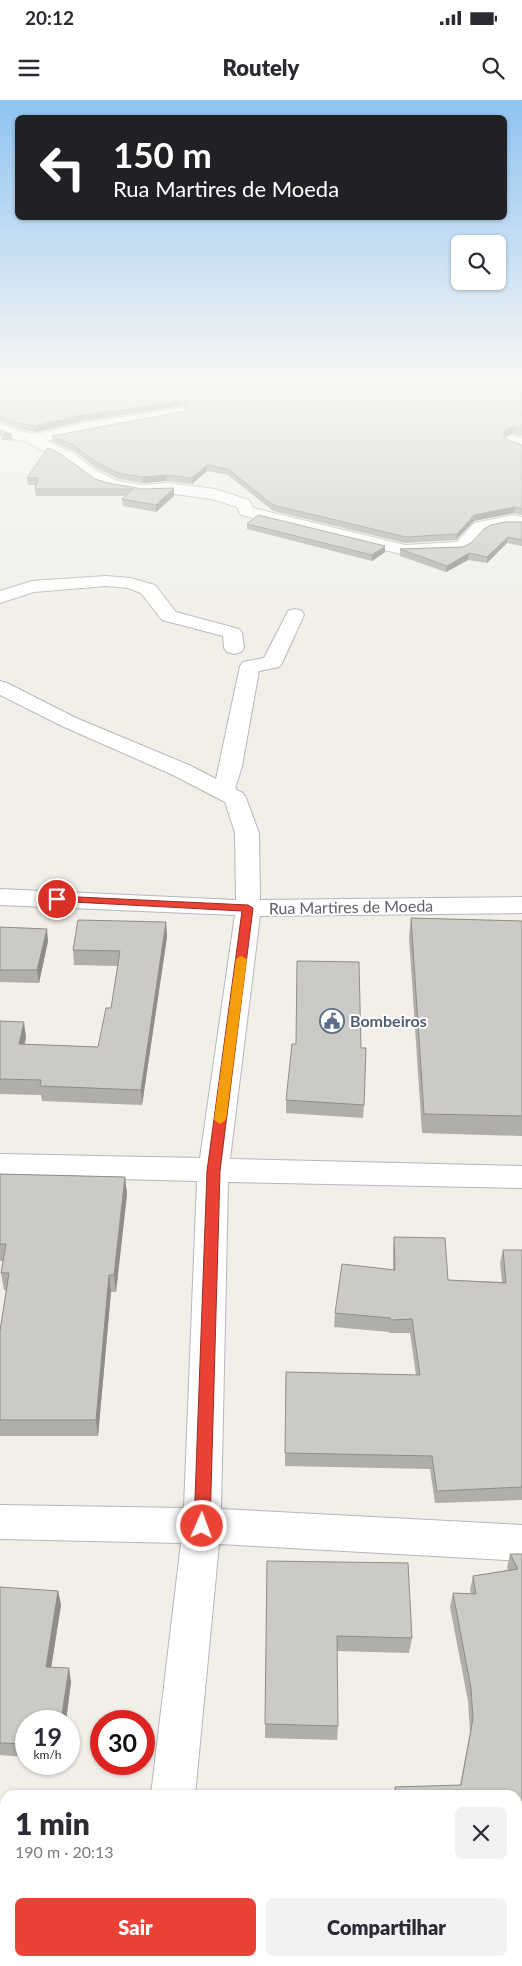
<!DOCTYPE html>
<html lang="pt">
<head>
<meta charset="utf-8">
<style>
	body { margin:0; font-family:Lato,sans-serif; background:#f2f2f3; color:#2b2b33; height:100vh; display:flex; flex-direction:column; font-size:19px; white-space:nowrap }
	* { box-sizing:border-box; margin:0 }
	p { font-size:16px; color:#7c7c81 }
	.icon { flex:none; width:28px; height:28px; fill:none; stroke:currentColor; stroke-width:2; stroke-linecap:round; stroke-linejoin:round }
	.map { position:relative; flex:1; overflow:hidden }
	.side { position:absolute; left:0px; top:1690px; width:522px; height:176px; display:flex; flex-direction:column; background:#fff; border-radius:15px 15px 0 0; box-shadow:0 1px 4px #0004 }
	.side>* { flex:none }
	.banner { position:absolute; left:15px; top:15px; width:492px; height:105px; border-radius:8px; box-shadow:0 1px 4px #0004; background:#202124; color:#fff; overflow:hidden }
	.tools { position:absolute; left:451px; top:135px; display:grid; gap:10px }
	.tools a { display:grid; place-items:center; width:55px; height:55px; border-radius:8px; background:#fff; box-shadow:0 1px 4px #0004; font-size:25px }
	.speed { position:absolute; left:15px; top:1610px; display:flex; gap:10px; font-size:25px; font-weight:700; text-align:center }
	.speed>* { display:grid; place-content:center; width:65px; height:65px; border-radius:50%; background:#fff; box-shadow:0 1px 4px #0004; line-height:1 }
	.speed small { font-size:12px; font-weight:400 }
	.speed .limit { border:8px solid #d22; background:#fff; color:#111 }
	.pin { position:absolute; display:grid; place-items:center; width:42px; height:42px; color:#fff; margin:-21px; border:2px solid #fff; border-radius:50%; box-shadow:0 1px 5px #0007 }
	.me { position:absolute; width:55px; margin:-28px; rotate:2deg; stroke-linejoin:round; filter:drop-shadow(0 0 4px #0008) }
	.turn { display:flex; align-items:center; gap:18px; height:105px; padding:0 15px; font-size:22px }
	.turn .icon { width:65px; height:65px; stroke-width:2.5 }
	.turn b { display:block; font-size:35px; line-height:42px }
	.round { display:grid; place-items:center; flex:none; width:52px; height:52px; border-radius:8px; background:#f2f2f3 }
	.headline { display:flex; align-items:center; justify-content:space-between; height:85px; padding:0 15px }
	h1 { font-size:30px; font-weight:800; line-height:38px }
	.button { display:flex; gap:10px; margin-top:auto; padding:10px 15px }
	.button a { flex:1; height:58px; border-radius:8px; background:#ea4335; color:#fff; font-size:20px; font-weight:800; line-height:58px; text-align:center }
	.button a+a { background:#f2f2f3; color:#2b2b33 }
	.status { display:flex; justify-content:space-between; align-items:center; height:35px; padding:0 25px; background:#fff; direction:ltr }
	.status svg { height:14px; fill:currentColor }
	header { display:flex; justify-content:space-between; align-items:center; height:65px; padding:0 15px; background:#fff; font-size:22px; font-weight:800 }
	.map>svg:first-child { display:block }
</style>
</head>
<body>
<div class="status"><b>20:12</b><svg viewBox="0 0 49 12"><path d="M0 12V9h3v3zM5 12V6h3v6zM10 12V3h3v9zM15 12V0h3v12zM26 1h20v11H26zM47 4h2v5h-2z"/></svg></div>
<header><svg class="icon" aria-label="menu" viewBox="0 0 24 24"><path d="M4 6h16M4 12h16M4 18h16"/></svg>Routely<svg class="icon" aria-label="search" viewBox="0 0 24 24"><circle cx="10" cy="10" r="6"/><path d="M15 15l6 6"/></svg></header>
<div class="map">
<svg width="522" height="1866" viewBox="0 0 522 1866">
	<rect width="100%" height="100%" fill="#f1efe8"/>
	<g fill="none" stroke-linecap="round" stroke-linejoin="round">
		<defs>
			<path id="street" d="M181 308 186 309 188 312 186 315 83 333 47 341 73 353 95 370 118 381 143 385 167 383 215 389 249 400 253 408 405 445 457 442 474 423 514 415 522 417V427C514 425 493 427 486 431 476 437 474 449 462 452L405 455 241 415 237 407 212 399 167 393 143 395 109 389 97 385 61 359 32 345 29 342 9 338 0 334V323L18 331 36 334 83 323Z
				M512 335 522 338V348L507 343 504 340 507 337Z
				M106 476 130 478 155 485 176 512 239 529 242 533 244 548 241 552 234 554 227 552 224 548 223 536 162 520 141 493 128 488 106 486 34 492 0 503V491L32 481Z
				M295 509 302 511 304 515 282 563 279 567 259 571 242 666 235 689 243 693 246 698 259 733 260 800 522 797V813L260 816 230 1059 522 1066V1088L228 1082 221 1409 522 1425V1461L219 1444 195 1695H151L181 1443 0 1439V1405L184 1408 197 1081 0 1076V1054L200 1058 235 815 0 805V789L236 800 235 733 225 702 173 675 62 626 0 595V581L7 583 76 618 189 665 216 679 240 566 243 562 264 558 286 515 288 511Z
				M131 1861H177V1866H131Z"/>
		</defs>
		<use href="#street" stroke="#b5b8bc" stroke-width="2"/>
		<use href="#street" fill="#fff" fill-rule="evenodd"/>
	</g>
	<path fill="#afaea9" d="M0 280H522V336L513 333 505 337 506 339 522 345V415L514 413 474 421 456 440 405 443 273 411 228 375 207 371 192 384 167 381 143 383 119 379 96 368 74 351 53 342 52 336 186 311 188 309 186 307 181 306 83 321 36 332 19 329 0 321Z
		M0 330 12 335 13 341 2 340Z
		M27 378 95 379 108 383 174 396 156 412 123 406 122 399 125 396H36L35 389 36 385H28Z
		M522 422V446L507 443 487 463 468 460 446 472 400 456V449L463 447Z
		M247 424 385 452 372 461 247 429Z
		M411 818 522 821V1036L422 1033 409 837Z
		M166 822 167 837 142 1005 42 1001 41 995 0 994V921L26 937 25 944 98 947 111 908 118 866 74 865 73 850Z
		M0 827 48 841 39 883 0 882Z
		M361 948 364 1005 363 1018 286 1013V1000Z
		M0 1074 125 1077 127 1094 116 1192H111L98 1336H0V1231L6 1190H4L1 1173 3 1161H0Z
		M394 1137 448 1180 502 1182 500 1163 503 1150H522V1400L435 1403 430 1369 285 1366 286 1272 416 1275 410 1233H389V1232L334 1227 335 1213 393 1170V1150Z
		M510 1454H522V1747H518V1695H394L395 1687 460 1685 470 1632 468 1601 450 1507 453 1493 471 1494 470 1490 473 1476 508 1470 507 1468Z
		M267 1461 412 1538 409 1553 337 1551 338 1626 337 1640 265 1638Z
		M0 1487 58 1491 61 1505 51 1568 71 1582 66 1621H26V1657L0 1655Z"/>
	<path fill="#8f8d8a" d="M180 301 181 306 83 321 36 332 35 326 82 315Z
		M513 327V333L506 336 502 340 503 334 506 330Z
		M207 365V371L192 384V378Z
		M167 375V381L143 383V377Z
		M174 388V396L156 412V405Z
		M514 407V413L474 421 456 440 457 434 474 415Z
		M508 437 507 443 487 463V457Z
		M385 446V452L372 461V455Z
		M469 453 468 460 446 472 447 466Z
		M166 822 167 837 142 1005 141 990Z
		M47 829 48 841 39 883 37 870Z
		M24 922 26 937 21 959 19 944Z
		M125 1077 127 1094 116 1192 114 1175Z
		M109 1175 111 1192 98 1336 96 1320Z
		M58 1491 61 1505 49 1581 46 1567Z
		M69 1568 71 1582 66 1621H61Z
		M46 1861H48L50 1866H45Z"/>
	<path fill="#cccac5" stroke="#8f8d8a" d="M0 280H522V330L513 327 506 330 503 334 506 339 522 345V409L514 407 474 415 457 434 406 437 273 405 228 369 207 365 192 378 167 375 143 377 118 373 96 362 73 345 52 336 186 311 189 307 186 302 180 301 82 315 35 326 18 323 0 316Z
		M0 330 12 335 1 334 0 335Z
		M48 348 59 353 95 379 108 383 142 389 174 388 156 405 122 399 133 389H35L38 378H27Z
		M258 415 385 446 372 455 247 424Z
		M505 422H522V440L508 437 487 457 469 453 447 466 400 449 463 447 471 443 484 429 491 425Z
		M411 818 522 821V1016L424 1014Z
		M78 820 166 822 141 990 40 986 41 980 0 979V921L24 922 19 944 98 947 106 908H111L120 851 73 850Z
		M0 827 47 829 37 870H0Z
		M297 861 359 862 361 948H366L364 1005 286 1000 292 944H296Z
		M0 1074 125 1077 114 1175H109L96 1320H0V1231L9 1173H1L6 1144H0Z
		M394 1137 445 1138 448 1180 506 1183 503 1150H522V1387L437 1391 432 1356 285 1353 286 1272 420 1275 412 1219 391 1220 390 1218 335 1213 342 1164 395 1170Z
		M510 1454H522V1736H518V1695H396L395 1687 461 1685 473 1619 471 1588 453 1493 476 1494 473 1476 518 1469Z
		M267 1461 408 1463 412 1538 337 1536 338 1626 265 1624Z
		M0 1487 58 1491 46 1567 69 1568 61 1621H26V1644L0 1643Z
		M0 1854H5V1861H46L45 1866H0Z
		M269 1861H376L409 1864V1866H268Z"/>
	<linearGradient id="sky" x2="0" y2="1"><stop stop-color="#8fc3f1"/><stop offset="0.52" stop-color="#f9f8f5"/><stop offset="1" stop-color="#f9f8f5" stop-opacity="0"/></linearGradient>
	<rect width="522" height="541" fill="url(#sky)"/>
	<path fill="#ea4335" stroke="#982c22" d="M57 796 248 805 253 808 220 1071 210 1426 208 1431 202 1433 197 1431 194 1426 207 1071 242 811 54 801 52 799Z"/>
	<path fill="#f59e0b" d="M241 856 247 859 226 1020 220 1024 214 1020 236 859Z"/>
	<defs>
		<symbol id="civic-ring" viewBox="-11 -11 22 22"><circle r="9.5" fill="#fff" stroke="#5c6f8a" stroke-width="1.5"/><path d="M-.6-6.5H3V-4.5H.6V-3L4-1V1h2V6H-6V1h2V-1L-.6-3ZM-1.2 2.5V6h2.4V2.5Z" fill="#5c6f8a"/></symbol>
	</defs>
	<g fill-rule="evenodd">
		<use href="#civic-ring" x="318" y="907" width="28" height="28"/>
	</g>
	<g text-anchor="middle" stroke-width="4" stroke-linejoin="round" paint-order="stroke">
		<g font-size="16" fill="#5f6368" stroke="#fff">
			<text transform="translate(351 807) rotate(-1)" y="6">Rua Martires de Moeda</text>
		</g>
		<g font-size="16" font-weight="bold" fill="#4e5e75" stroke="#fff" text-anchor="start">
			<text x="350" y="927">Bombeiros</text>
		</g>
	</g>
</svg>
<div class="tools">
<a><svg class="icon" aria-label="search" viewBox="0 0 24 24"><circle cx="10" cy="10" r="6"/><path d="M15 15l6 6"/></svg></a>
</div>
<div class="speed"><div>19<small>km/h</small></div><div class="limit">30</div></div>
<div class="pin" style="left:57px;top:799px;background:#d93025"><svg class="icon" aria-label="arrive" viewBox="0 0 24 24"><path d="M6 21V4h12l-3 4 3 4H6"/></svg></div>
<svg class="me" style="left:202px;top:1426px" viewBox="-20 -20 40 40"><circle r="17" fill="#ea4335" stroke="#fff" stroke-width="3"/><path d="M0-11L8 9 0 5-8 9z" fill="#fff"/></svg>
<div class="banner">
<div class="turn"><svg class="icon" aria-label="left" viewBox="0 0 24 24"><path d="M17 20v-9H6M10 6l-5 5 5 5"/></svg><div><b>150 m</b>Rua Martires de Moeda</div></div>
</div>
<section class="side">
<div class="headline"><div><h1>1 min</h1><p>190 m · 20:13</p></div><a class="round"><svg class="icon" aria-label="close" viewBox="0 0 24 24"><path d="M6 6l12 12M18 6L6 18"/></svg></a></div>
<div class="button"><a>Sair</a><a>Compartilhar</a></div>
</section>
</div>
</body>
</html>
